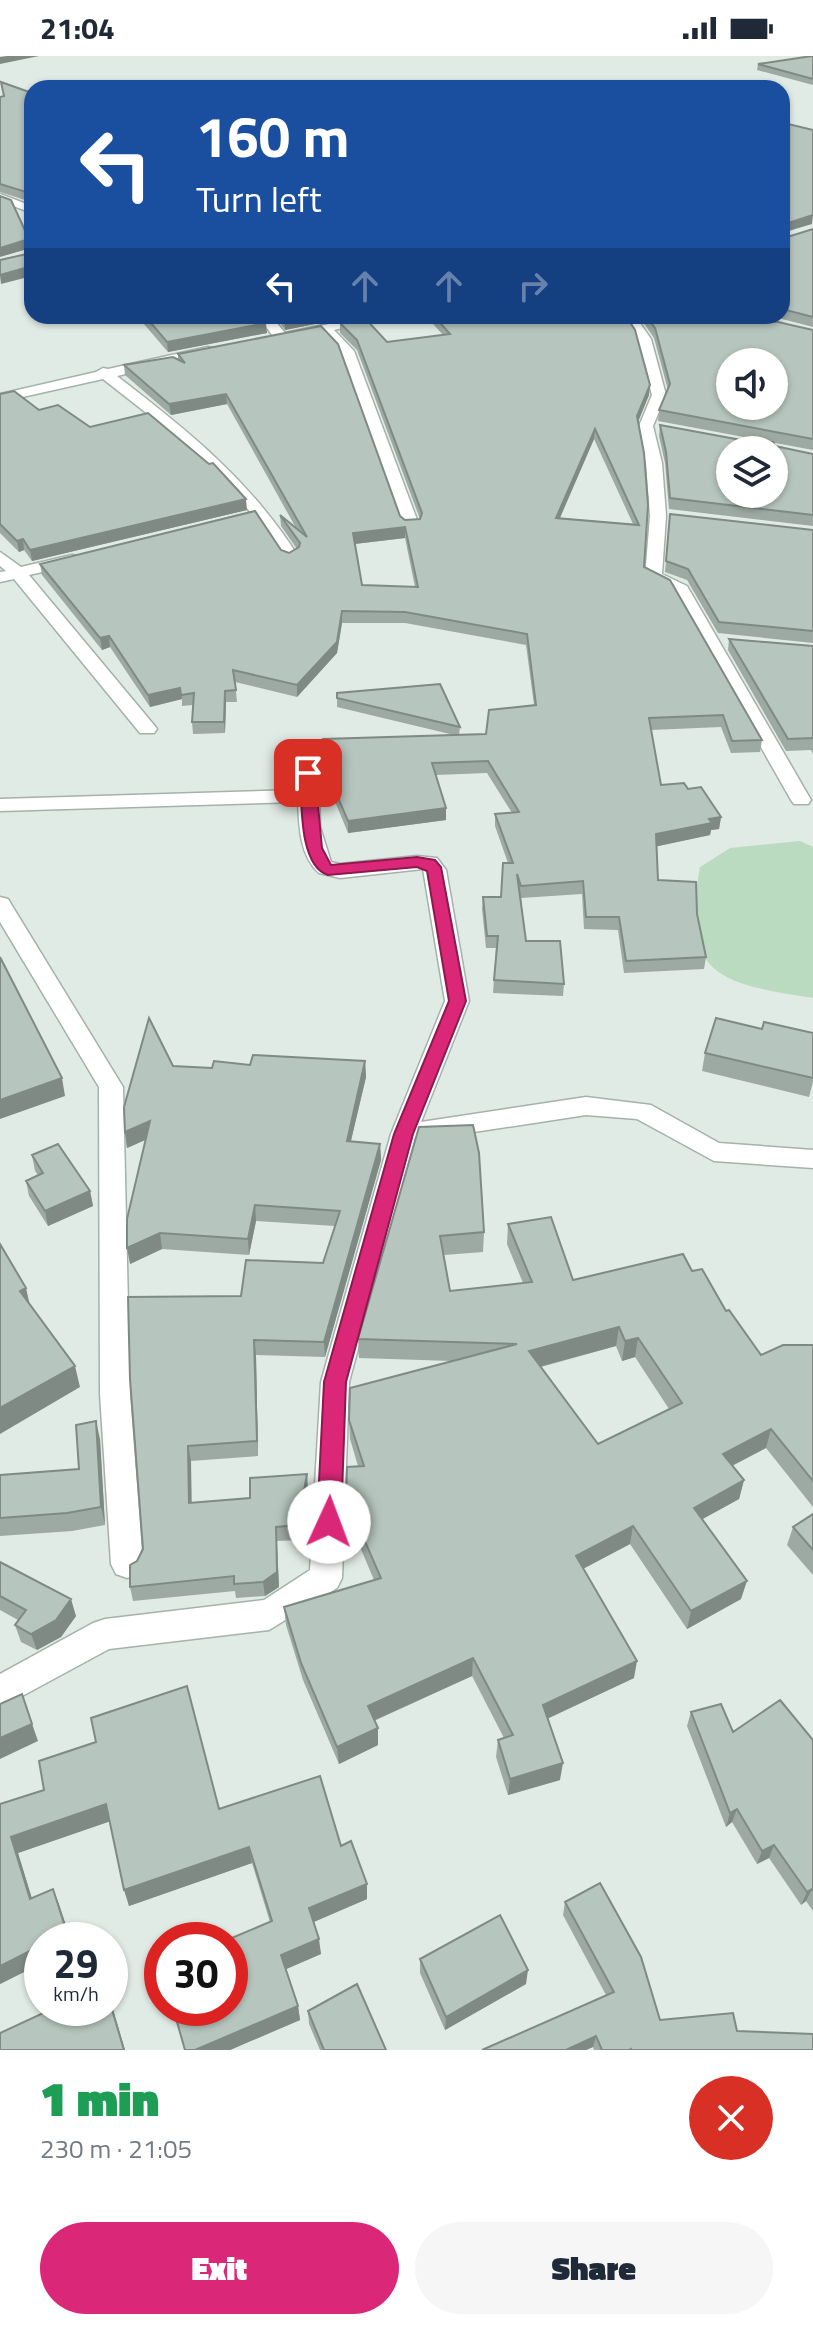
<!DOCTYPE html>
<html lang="en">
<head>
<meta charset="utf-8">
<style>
	body { margin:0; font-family:"Titillium Web",sans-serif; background:#f6f6f7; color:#1f2937; height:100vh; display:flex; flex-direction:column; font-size:30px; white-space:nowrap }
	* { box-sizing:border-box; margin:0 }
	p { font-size:26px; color:#747a83 }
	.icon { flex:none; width:44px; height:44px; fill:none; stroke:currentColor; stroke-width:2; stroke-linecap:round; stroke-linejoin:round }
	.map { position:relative; height:1994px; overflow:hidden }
	.panel { display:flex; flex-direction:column; background:#fff; flex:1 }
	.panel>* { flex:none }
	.guide { position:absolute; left:24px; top:24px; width:766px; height:244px; border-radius:24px; box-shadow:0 2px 6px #0004; background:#1a4fa0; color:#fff; overflow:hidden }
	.fabs { position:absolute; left:716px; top:292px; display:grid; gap:16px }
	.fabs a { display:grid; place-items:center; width:72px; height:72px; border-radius:50%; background:#fff; box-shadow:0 2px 6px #0004; font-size:40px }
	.speed { position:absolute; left:24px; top:1866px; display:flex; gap:16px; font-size:40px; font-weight:700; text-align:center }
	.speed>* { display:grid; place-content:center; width:104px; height:104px; border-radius:50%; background:#fff; box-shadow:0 2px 6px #0004; line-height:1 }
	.speed small { font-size:20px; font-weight:400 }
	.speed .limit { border:12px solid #d22; background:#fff; color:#111 }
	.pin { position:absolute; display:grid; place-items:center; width:68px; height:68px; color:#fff; margin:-34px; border-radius:16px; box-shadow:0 4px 12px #0006 }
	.me { position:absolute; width:88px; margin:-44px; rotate:2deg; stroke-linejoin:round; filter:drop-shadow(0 0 6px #0008) }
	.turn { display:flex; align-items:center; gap:28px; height:168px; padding:0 40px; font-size:36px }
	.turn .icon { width:104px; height:104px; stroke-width:2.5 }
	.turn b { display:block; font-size:56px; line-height:68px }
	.lanes { display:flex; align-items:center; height:76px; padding:0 40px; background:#0003; justify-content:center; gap:40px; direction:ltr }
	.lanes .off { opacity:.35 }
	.round { display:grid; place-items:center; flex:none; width:84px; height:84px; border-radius:42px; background:#f6f6f7 }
	.summary { display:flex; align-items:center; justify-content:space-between; height:136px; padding:0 40px }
	h1 { font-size:48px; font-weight:800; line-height:60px; color:#1e9e55 }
	.cta { display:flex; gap:16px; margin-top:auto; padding:16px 40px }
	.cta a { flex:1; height:92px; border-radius:48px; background:#db2777; color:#fff; font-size:32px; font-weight:800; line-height:92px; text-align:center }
	.cta a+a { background:#f6f6f7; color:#1f2937 }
	.status { display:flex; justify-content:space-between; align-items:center; height:56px; padding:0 40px; background:#fff; direction:ltr }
	.status svg { height:22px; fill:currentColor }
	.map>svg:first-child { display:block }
</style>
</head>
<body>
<div class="status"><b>21:04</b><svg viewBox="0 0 49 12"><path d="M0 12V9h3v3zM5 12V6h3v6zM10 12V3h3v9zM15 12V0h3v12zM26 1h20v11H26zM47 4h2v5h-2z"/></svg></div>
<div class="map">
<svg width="813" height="1994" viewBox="0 0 813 1994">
	<rect width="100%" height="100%" fill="#e1ebe5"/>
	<path fill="#bbdbc0" d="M800 785 813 791V942C719 927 680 921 700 811L730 792Z"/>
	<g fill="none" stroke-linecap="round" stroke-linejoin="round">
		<defs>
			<path id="minor" d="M0 138 32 150V157L0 145Z
				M258 260H271L285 277 368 260H395L334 274 354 295 419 469 417 472H405L403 469 341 296 321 276 275 283Z
				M622 260H635L651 283 666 339 653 370 662 407 666 460 662 518 687 530 811 744 808 748H794L791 744 671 533 645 521 650 460 646 407 639 370 652 339 637 283Z
				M208 291 213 292V298L117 320C188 375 249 423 298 500L296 504H284L264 473 224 424 177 381 103 323 0 346V338L96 316 103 312 108 313Z
				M0 496 21 511 72 499 78 500 80 504 78 508 29 519 154 669 157 673 154 677H140L14 523 0 526V516L6 515 0 510Z
				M308 687 318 693 320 771 331 806 340 808 417 800 437 802 446 814 469 945 421 1066 586 1041 651 1049 719 1087 813 1094V1112L714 1105 637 1063 586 1059 422 1084 415 1082 349 1326 342 1522 337 1532 269 1574 109 1593 0 1652V1618L93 1567 105 1563 264 1544 310 1514 321 1326 391 1078 445 945 423 813 340 822 319 817C300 800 299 771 298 746L0 755V743L298 734V693Z
				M0 841 8 843 11 848 123 1031 130 1338 143 1508 138 1518 127 1522 116 1518 111 1508 100 1338 99 1031 0 866Z"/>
		</defs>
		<use href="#minor" stroke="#a4b2ab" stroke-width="3"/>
		<use href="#minor" fill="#fff" fill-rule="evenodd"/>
	</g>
	<path fill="#9da9a3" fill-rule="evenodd" d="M813 0V29L757 14 758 8Z
		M32 37V144L28 145 0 136V41Z
		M813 173V271L778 262 739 260H782V180L784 182Z
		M137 260H261L267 277 168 296Z
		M275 260H354L285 274Z
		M426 260H626L649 339 638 365 644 511 762 684 760 696 731 697 721 671 651 674 661 729 688 733 721 761 719 773 711 774 710 779 657 790 658 824 697 858 706 901 704 913 624 917 618 874 584 873 582 838 521 842 526 885 564 928 563 940 493 937 496 892H486L482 853 483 841H501L508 807 495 770V758L512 757 487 717 436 719 446 752V764L348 777 324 719 323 683 454 679 337 651V637L460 671 459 679 486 678 534 649 526 589 405 567H342L337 597 297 641 235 626 237 646H226L225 677 193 678 192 666 193 649 182 650V643L150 651 110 591 102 594 42 519 40 508 281 494 289 497 297 493 281 470 280 459 296 472 227 348 171 359 125 319 124 309 178 304V298L405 464 420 463 357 294 340 277V267L387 286 443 279ZM594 383 633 468 560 462ZM405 482 415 531 362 529 355 488Z
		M639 260H716L813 274V394L658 365 659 354 668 334 654 282Z
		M0 338 39 354 90 371 247 454 32 505 24 494 19 496 0 477Z
		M660 369 813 398V470L669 453 665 407 659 380Z
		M670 458 813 474V587L718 577 687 524 665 516Z
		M729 583 813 590V698L811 694 786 695 728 594Z
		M762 973 813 977V1026L809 1041 702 1015 705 997Z
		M365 1005 366 1021 351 1085 380 1088 381 1104 325 1301 256 1299 258 1400 191 1405V1447L250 1442 308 1433 300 1484 277 1485 279 1531 265 1540 236 1542 235 1535 133 1545 130 1531 137 1505 241 1240 323 1207 335 1170 256 1165 249 1199 162 1193 130 1208 145 1084 127 1092 125 1076 173 1010 212 1012 250 1009Z
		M419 1071 484 1176 483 1196 444 1199 450 1235 523 1227 507 1188 508 1168 573 1224 692 1215 761 1299 813 1289V1451L766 1392 732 1410 744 1424 739 1443 702 1463 741 1543 687 1573 630 1488 583 1513 634 1622 547 1663 560 1724 508 1739 496 1701 498 1684 504 1682 472 1620 374 1665 378 1672V1689L339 1708 303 1624 286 1569 284 1551 374 1524 347 1460 346 1442 358 1410 350 1383 349 1364 452 1305 359 1302 358 1283ZM616 1290 622 1305 635 1301 669 1353 598 1388 541 1311Z
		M32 1099 90 1135 93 1150 48 1170 29 1140 26 1125 38 1119 35 1115Z
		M100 1383 105 1469 72 1475 0 1480V1419L79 1413Z
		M813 1458V1519L787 1489 793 1471Z
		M0 1506 76 1560 61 1581 37 1594 21 1586 15 1569 18 1564 0 1554Z
		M691 1656 733 1676 813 1684V1855L806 1845 801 1849 769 1802 757 1808 732 1766 726 1771 687 1670Z
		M0 1748 219 1753 341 1790 367 1828V1843L314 1866 321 1898 286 1913 298 1950 300 1964 230 1994H185L270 1866 252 1807 129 1850 110 1765 18 1797 32 1843 59 1848 42 1884V1907L0 1928Z
		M565 1846 660 1964 737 1975 813 1994H594L593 1991 586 1994 606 1939 563 1859Z
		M420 1903 526 1928 445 1974 420 1917Z
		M308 1955 386 1994H320L309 1968Z"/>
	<path fill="#7f8a85" d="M7 0H39L0 8V1Z
		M32 135V144L28 145 26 136Z
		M813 159 812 168 782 177V169Z
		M29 183 31 192 0 201V192Z
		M32 210V220L1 228 0 219Z
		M305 260H354L285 274V264Z
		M266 267 267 277 168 296 167 286Z
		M650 329 649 339 636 371 637 360Z
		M226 338 227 348 171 359 169 348Z
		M595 373 594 383 555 473 556 462Z
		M246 443 247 454 32 505 30 494Z
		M405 471V482L354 488 353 477Z
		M23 483 24 494 19 496 17 485Z
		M342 555V567L337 597 297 641V629Z
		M109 580 110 591 102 594 100 582Z
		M180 632 182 643 150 651 148 639Z
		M225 635 226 646 225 677 224 666Z
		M446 752V764L348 777V765Z
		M721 761 719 773 711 774 710 779 654 791 656 778 709 763Z
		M365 1005 366 1021 347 1101V1085Z
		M62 1022 65 1040 0 1063V1044Z
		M150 1065 152 1081 127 1092 125 1076Z
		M380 1088 381 1104 325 1301 324 1286Z
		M90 1135 93 1150 48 1170 45 1155Z
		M255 1149 256 1165 249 1199 248 1183Z
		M160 1177 162 1193 130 1208 127 1192Z
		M26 1232 31 1254 20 1235Z
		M619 1271 616 1290 527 1314 529 1295Z
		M638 1282 635 1301 622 1305 625 1285Z
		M254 1284 256 1299 258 1400 257 1385Z
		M75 1310 80 1331 0 1378V1352Z
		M96 1365 100 1383 105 1469 101 1451Z
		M771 1373 766 1392 718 1417 723 1398Z
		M188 1390 191 1405 192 1462 189 1447Z
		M307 1418 308 1433 300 1484 298 1469Z
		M744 1424 739 1443 690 1470 694 1452Z
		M633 1470 630 1488 573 1518 576 1500Z
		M276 1471 279 1531 265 1540 263 1526Z
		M747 1525 741 1543 687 1573 691 1555Z
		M71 1543 76 1560 61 1581 37 1594 31 1578Z
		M473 1602 472 1620 368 1667V1650Z
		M637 1605 634 1622 540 1666 543 1649Z
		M28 1656 38 1685 0 1703V1682Z
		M378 1672V1689L339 1708 337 1691Z
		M563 1707 560 1724 508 1739 510 1723Z
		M106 1748 111 1765 18 1797 37 1859 30 1843 11 1781Z
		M737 1753 732 1766 726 1771 730 1757Z
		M774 1789 769 1802 757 1808 762 1795Z
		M249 1791 252 1807 129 1850 124 1834Z
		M367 1828V1843L311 1867 309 1852Z
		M53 1833 59 1848 71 1884H52Z
		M812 1833 806 1845 801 1849 807 1836Z
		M319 1883 321 1898 284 1914 281 1899Z
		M42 1889V1907L0 1928V1910Z
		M528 1914 526 1928 445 1974 446 1961Z
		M110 1943 125 1994H124L110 1947Z
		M298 1950 300 1964 230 1994H195Z
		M596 1980 593 1991 586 1994H566Z"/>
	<path fill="#b6c5be" stroke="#7f8a85" stroke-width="2" fill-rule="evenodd" d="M813 0V23L758 8 812 0Z
		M1 26 32 37V135L26 136 0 128V41L4 40Z
		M784 67 813 74V159L782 169V68Z
		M0 140 11 144 29 183 0 192Z
		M813 173V261L782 253V180L784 182Z
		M32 195V210L0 219V204L31 197Z
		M145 260H261L266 267 167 286Z
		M282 260H305L285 264Z
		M434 260H626L635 274 650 329 637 360 644 397 648 449 644 511 670 524 762 684 732 685 723 659 649 662 661 729 684 727 688 733 701 731 721 761 709 763 712 767 656 778 658 824 696 826 697 858 706 901 626 905 619 861H586L583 825 521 830 517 818 526 885H560L564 928 494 924 498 880H487L483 841H501L503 807H513L495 758 519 756 488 705 432 707 446 752 348 765 323 707V683L486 678 489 654 536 649 527 578 405 556 342 555 337 586 297 629 233 614 236 634 225 635 224 666H192L194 637 181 639 180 632 148 639 109 580 100 582 40 508 255 455 281 494 289 497 299 491 300 487 280 459 307 481 226 338 169 348 124 309 173 301 185 307 178 298 321 270 338 288 400 460 405 464 420 463 422 457 357 284 340 267 364 261 387 286 450 278ZM595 373 639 469 556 462ZM405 471 418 531 362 529 353 477Z
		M646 260H716L778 266 813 274V383L659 354 670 328 655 272ZM730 306H774V350H730Z
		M14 335 39 354 58 349 90 371 148 357 209 408 213 407 246 443 30 494 23 483 17 485 0 468V338Z
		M660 369 752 386H773L775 390 813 398V459L670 442 666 396ZM730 394H774V438H730Z
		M670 458 813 474V575L719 566 688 513 666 505Z
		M729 583 813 590V682L788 683Z
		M440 628 460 671 337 642V637Z
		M0 901 62 1022 0 1044Z
		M149 962 173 1010 212 1012 214 1005 250 1009 253 999 365 1005 347 1085 380 1088 324 1286 254 1284 257 1385 188 1390 189 1447 250 1442V1422L307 1418 298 1469 276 1471 277 1516 263 1526 234 1528V1520L130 1531V1509L137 1505 143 1493 130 1323 128 1241 241 1240 246 1204 323 1207 340 1155 255 1149 248 1183 160 1177 127 1192V1163L150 1065 125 1076 124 1051Z
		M716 962 762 973 764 966 813 977V1022L705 997Z
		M473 1069 479 1097 484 1176 440 1180 450 1235 532 1226 508 1168 551 1161 573 1224 683 1198 692 1215 702 1213 726 1255 729 1254 761 1299 783 1289H813V1425L771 1373 723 1398 744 1424 694 1452 747 1525 691 1555 633 1470 576 1500 637 1605 543 1649 563 1707 510 1723 498 1684 513 1679 473 1602 368 1650 378 1672 337 1691 301 1607 284 1551 381 1522 346 1442 347 1411 364 1410 349 1364 350 1332 517 1288 358 1283 419 1071ZM619 1271 625 1285 638 1282 682 1347 598 1388 529 1295Z
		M58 1088 90 1135 45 1155 26 1125 43 1117 32 1099Z
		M0 1188 26 1232 20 1235 75 1310 0 1352Z
		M96 1365 101 1451 67 1457 0 1462V1419L79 1413 76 1369Z
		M813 1458V1494L793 1471Z
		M0 1506 71 1543 56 1564 31 1578 15 1569 26 1554 0 1540Z
		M187 1630 219 1753 320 1720 341 1790 351 1785 367 1828 309 1852 319 1883 281 1899 298 1950 195 1994H185L173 1952H230V1884H227L272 1865 249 1791 124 1834 106 1748 11 1781 30 1843 53 1833 67 1877 52 1884H42V1889L0 1910V1748L44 1734 39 1705 96 1686 91 1662Z
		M22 1638 32 1668 0 1682V1648Z
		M780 1644 813 1684V1834L812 1833 807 1836 774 1789 762 1795 737 1753 730 1757 691 1656 721 1648 733 1676Z
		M600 1827 641 1901 660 1964 733 1957 737 1975 813 1978V1994H631V1993L629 1994H602L596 1980 566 1994H482L614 1936 565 1846Z
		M500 1859 528 1914 446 1961 420 1903Z
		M357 1928 386 1994H324L308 1955Z
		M110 1947 124 1994H0V1977L54 1952H110Z"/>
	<path fill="#db2777" stroke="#8e194d" stroke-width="2" d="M308 712 315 717 322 792 331 809 417 801 435 804 441 811 466 945 413 1078 346 1326 341 1466 337 1473 329 1476 321 1473 317 1466 324 1326 394 1078 449 945 427 815 417 811 328 819C298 810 302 743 300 717Z"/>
</svg>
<div class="fabs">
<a><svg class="icon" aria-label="sound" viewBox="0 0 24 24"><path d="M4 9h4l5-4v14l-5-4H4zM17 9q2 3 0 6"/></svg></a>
<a><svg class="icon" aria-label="layers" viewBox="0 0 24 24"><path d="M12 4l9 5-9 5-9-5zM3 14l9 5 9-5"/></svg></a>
</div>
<div class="speed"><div>29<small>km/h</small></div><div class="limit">30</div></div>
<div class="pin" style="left:308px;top:717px;background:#d93025"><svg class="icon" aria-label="arrive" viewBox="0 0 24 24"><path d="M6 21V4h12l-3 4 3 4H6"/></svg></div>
<svg class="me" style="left:329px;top:1466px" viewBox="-20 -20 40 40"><circle r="19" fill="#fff"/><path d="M0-13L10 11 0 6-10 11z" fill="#db2777"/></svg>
<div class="guide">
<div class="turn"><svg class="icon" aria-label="left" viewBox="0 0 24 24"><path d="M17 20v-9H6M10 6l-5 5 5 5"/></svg><div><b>160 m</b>Turn left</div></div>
<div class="lanes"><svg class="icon" aria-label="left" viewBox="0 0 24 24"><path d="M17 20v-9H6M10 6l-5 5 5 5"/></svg><svg class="icon off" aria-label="ahead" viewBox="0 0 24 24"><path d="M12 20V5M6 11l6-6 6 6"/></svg><svg class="icon off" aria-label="ahead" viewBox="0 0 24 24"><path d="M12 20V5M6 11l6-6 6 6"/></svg><svg class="icon off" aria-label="right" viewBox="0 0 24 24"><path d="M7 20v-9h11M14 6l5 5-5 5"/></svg></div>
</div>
</div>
<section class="panel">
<div class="summary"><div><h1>1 min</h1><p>230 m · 21:05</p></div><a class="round" style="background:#d93025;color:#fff"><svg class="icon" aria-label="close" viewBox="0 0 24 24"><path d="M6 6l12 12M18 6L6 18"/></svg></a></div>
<div class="cta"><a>Exit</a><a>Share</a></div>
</section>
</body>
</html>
